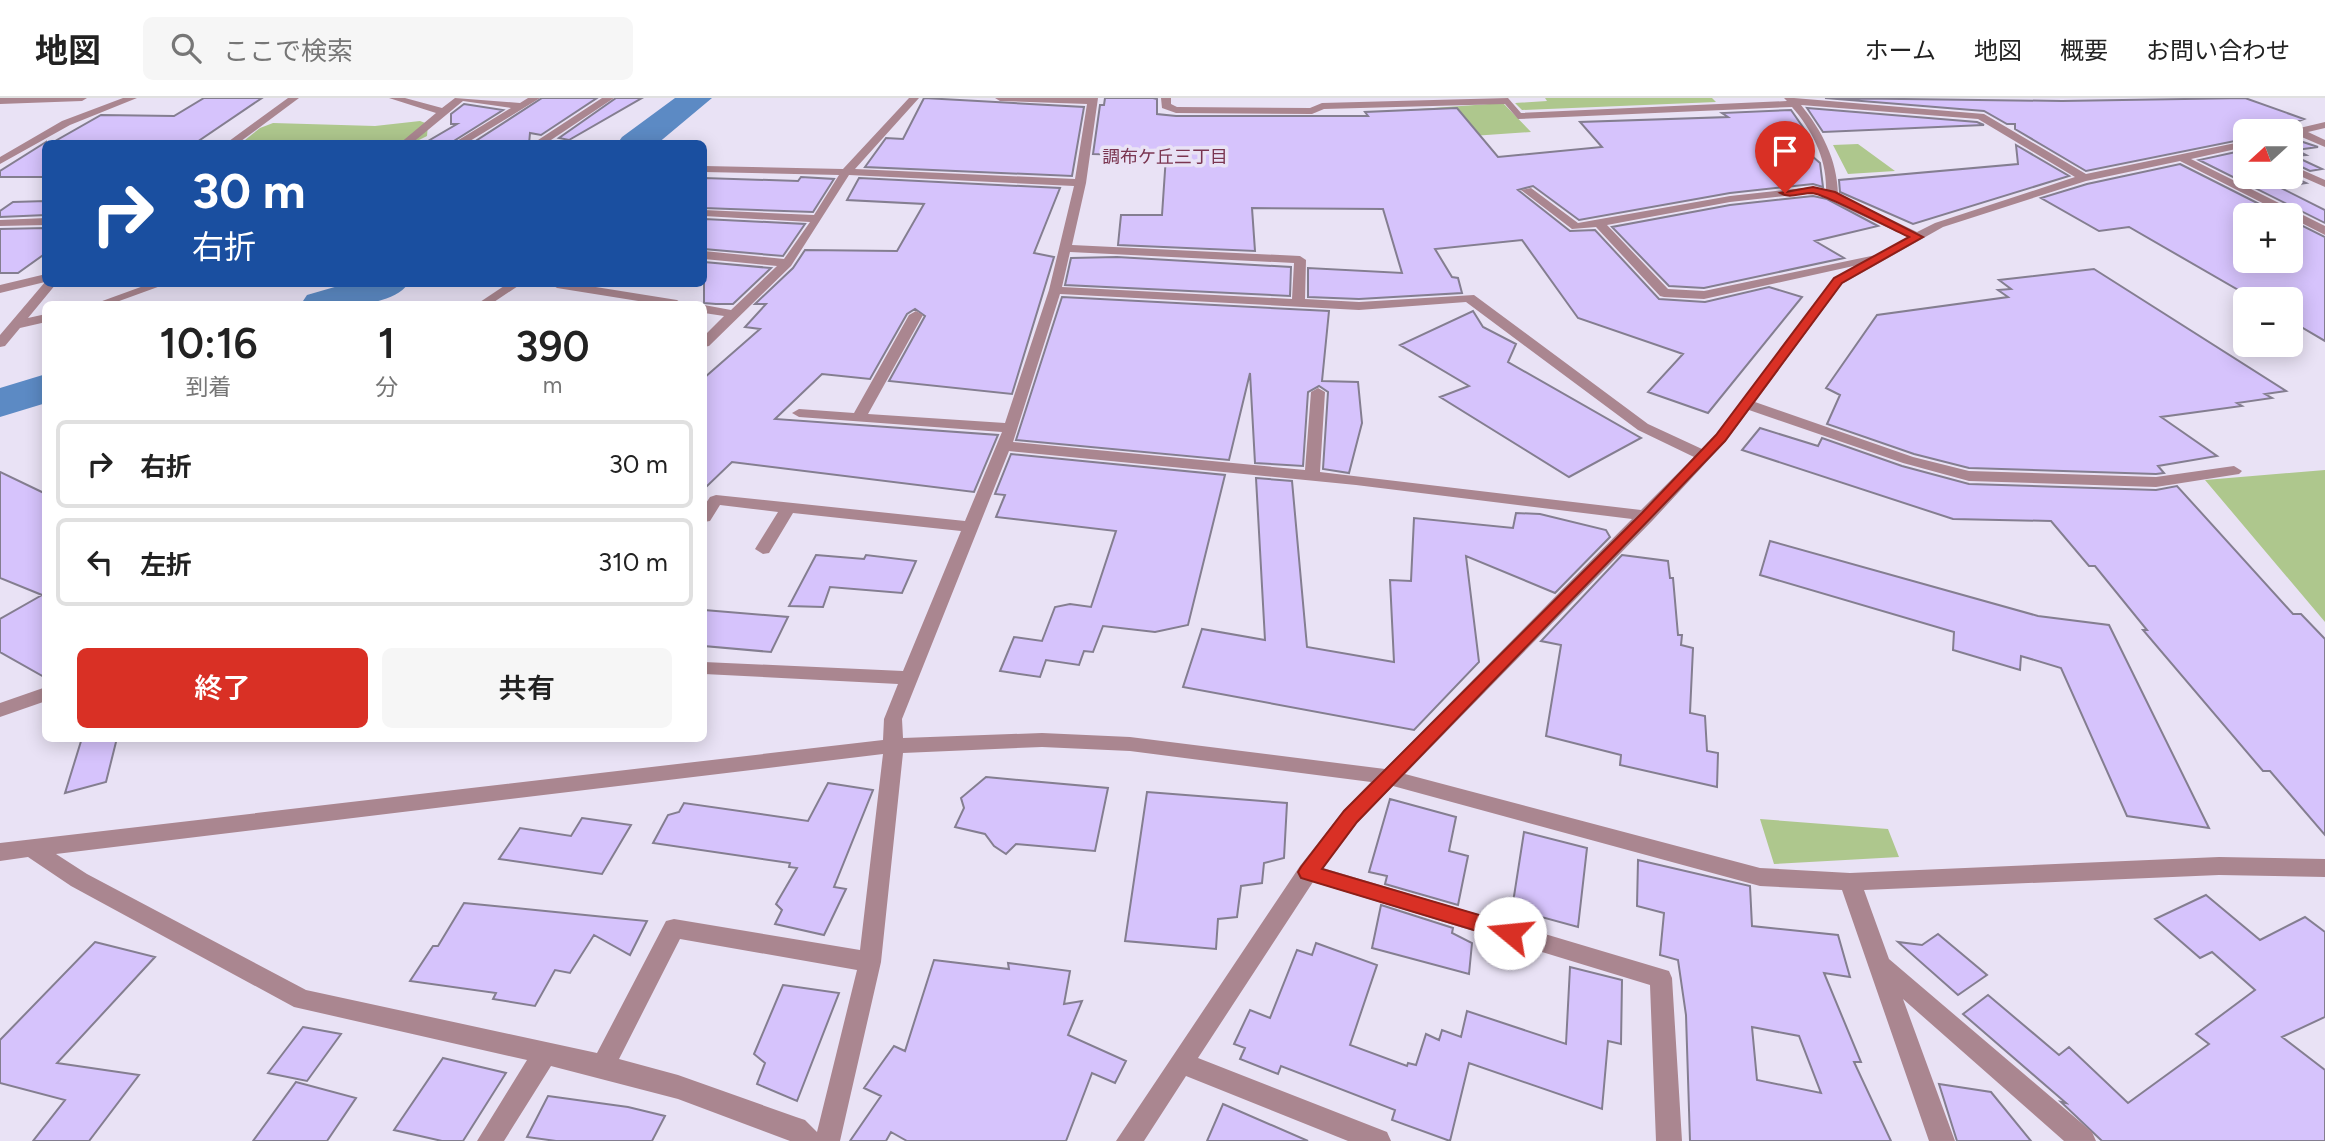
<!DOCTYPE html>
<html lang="ja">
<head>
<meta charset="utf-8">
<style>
	body { margin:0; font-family:Figtree,"Noto Sans JP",sans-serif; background:#f6f6f6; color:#222; height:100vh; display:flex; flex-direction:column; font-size:26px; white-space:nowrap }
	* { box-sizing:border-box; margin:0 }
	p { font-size:23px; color:#767676 }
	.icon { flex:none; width:38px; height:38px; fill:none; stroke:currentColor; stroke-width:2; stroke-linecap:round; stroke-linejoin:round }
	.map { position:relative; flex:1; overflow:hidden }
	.sheet { position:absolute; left:42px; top:203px; width:665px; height:441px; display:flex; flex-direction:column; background:#fff; border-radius:10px; box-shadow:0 4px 18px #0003 }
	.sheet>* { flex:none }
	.banner { position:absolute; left:42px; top:42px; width:665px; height:147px; border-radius:10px; box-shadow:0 4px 18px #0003; background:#1a4fa0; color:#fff; overflow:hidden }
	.needle { width:46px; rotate:249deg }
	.fabs { position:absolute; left:2233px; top:21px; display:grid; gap:14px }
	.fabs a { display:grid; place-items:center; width:70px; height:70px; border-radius:10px; background:#fff; box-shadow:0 4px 18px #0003; font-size:35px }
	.pin { position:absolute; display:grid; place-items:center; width:60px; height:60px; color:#fff; margin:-72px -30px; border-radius:50% 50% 50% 0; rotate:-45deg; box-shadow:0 0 7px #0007 }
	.pin .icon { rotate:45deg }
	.me { position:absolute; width:77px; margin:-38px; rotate:287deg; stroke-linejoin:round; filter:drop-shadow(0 0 5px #0008) }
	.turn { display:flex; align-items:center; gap:24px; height:147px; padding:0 35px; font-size:32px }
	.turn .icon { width:91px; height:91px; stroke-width:2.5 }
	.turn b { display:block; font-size:49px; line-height:60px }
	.eta { display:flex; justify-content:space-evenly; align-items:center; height:119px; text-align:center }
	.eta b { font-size:42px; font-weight:600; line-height:49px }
	.cta { display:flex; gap:14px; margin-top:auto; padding:14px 35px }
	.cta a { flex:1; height:80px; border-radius:10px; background:#d93025; color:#fff; font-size:28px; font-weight:600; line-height:80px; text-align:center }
	.cta a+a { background:#f6f6f6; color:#222 }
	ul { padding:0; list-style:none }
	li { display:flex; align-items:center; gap:21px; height:88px; margin:0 14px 10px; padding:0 21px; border:4px solid #e0e0e0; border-radius:10px }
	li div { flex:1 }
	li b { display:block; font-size:26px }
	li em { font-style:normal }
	header { display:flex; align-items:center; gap:42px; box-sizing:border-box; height:98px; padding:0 35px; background:#fff; border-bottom:2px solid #e0e0e0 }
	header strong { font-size:33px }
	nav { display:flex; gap:38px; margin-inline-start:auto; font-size:24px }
	.search { width:490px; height:63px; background:#f6f6f6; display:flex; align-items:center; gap:18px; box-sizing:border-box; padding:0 24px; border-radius:10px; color:#767676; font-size:26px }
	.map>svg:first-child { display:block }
</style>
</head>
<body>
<header>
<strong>地図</strong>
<div class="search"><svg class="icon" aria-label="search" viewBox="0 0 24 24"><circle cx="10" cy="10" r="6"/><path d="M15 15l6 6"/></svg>ここで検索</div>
<nav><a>ホーム</a><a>地図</a><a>概要</a><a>お問い合わせ</a></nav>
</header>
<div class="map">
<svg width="2325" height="1043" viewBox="0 0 2325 1043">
	<rect width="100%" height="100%" fill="#e9e2f5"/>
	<path fill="#aec78d" d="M1545 0H1712L1716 4 1522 12 1515 5 1547 3Z
		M1503 5 1531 34 1429 41 1405 12Z
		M420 23 428 26 427 38 413 45 240 46 260 30 273 25 375 28Z
		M1858 46 1895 73 1848 76 1833 47Z
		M2325 372V524L2205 382Z
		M1760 721 1888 731 1899 759 1774 766Z"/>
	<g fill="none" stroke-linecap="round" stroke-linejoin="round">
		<path fill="#5c8ac4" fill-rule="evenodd" d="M675 0H712L657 46H617L622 39Z
			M345 186H408C390 211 329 209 301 206L307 197Z
			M46 276V305L0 319V290Z"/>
	</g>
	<path fill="#d6c3fc" stroke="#847e90" stroke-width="2" fill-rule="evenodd" d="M204 0H262L194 46H50L101 17 174 18Z
		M542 0H597L541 37 530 35 529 46H471Z
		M616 0H642L569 42 559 40Z
		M924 0 1084 9 1072 78 865 69 886 40 903 41Z
		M1105 0H1153L1157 1V16L1176 18H1368L1365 14 1457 10 1498 59 1602 49 1580 24 1728 19 1722 15 1791 12 1807 35 1787 36 1820 65 1823 89 1813 86 1730 95 1579 122 1533 88 1518 92 1570 133 1595 132 1659 201 1705 204 1769 189 1802 199 1708 315 1648 294 1683 256 1578 220 1522 142 1435 151 1452 179 1458 180 1462 195 1359 201 1308 199V170L1402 175 1383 111 1252 110 1255 153 1118 147 1121 117H1162L1166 58 1093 56 1100 7H1104Z
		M1825 0 2062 3 2245 0 2304 21 2278 31 2284 33H2245V41L2086 73 2015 31V26H2007L1984 13Z
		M464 6 503 12 449 46H423L457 26H451V16Z
		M1807 10 1977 24 1984 27 1823 34Z
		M2291 40 2318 49 2296 52 2306 57 2294 58 2322 71 2310 73 2291 64Z
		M46 44V79H0V73Z
		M2016 47 2069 78 1913 126 1840 94 1839 82 2018 66Z
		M2245 52V79L2291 78 2306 85 2279 89 2325 112V125L2199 62Z
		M2180 66 2281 117H2245V163H2291V122L2325 139V243L2291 223V201H2254L2129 129 2099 133 2041 100 2087 86Z
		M801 79 834 81 813 114 704 110V80L798 83Z
		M859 80 1060 90 1034 155 1054 159 1012 296 889 283 925 218 915 211 907 216 870 281 822 276 775 321 998 337 974 394 732 364 704 391V280L760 231 745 229 766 206H755L793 170 805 152 897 153 924 106 847 102Z
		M1813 98 1827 101 1878 128 1815 143 1844 160 1704 190 1669 188 1612 129 1730 107Z
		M46 103V117L0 119V113L13 104Z
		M704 121 805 126 783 158 704 151Z
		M46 130V155L18 175H0V131Z
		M1071 160 1117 159 1291 169 1290 198 1065 187Z
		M704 164 771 170 733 206H716L704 205Z
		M2094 171 2286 293 2265 296 2272 300 2237 305 2242 308 2161 319 2217 358 2158 368 2164 375 2156 376 1969 370 1914 356 1827 326 1840 297 1826 290 1877 217 2008 199 1998 192 2011 191 1999 182Z
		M1062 199 1329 213 1322 283 1358 284 1362 325 1349 375 1323 371 1328 294 1319 288 1308 294 1303 368 1255 365 1250 275 1229 362 1016 342Z
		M1473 213 1483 229 1516 246 1508 264 1641 340 1569 379 1440 299 1469 288 1400 247Z
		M1760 330 1818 348 1822 340 1902 368 1969 386 2156 392 2177 388 2293 516H2301L2325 541V737L2270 673H2263L2143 532H2147L2095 468H2089L2051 423 1953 421 1742 352Z
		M1011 356 1225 377 1188 527 1155 534 1103 528 1093 554 1084 553 1079 567 1046 562 1040 579 1000 573 1014 539 1042 543 1055 509 1070 506 1091 509 1116 433 996 419 1005 397 995 396Z
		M0 374 46 396V580L0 554V521L42 497 0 480Z
		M1256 380 1292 383 1307 549 1394 564 1390 482 1411 483 1414 420 1513 430 1516 415 1540 416 1606 432 1610 439 1555 495 1466 458 1479 564 1414 632 1183 589 1202 531 1265 542Z
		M1770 443 2038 518 2109 527 2209 730 2127 718 2061 570 2021 558 2020 572 1953 552 1954 534 1760 477Z
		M816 457 864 461 866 457 916 463 902 495 830 489 823 509 789 508Z
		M1622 457 1668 463 1670 480H1673L1678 537H1682L1681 547 1693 550 1690 615 1705 618 1707 653 1718 655 1717 689 1620 667 1621 657 1546 638 1561 547 1541 543Z
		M704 512 788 519 771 554 704 548Z
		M82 640H117L106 684 65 695Z
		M986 679 1108 690 1095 753 1016 746 1006 756 994 748 985 736 955 729 964 710 961 700Z
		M828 685 873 692 834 789 846 791 824 837 775 826 782 812 776 806 797 770 789 769 790 765 653 745 668 717 679 714 684 705 808 723Z
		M1147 694 1287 705 1284 760 1264 765 1262 785 1241 788 1237 819 1218 821 1216 851 1125 843Z
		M1390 701 1456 719 1449 753 1468 758 1458 807 1385 786 1387 778 1369 774Z
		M582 720 631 727 602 776 499 761 520 730 571 738Z
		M1524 734 1587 750 1578 829 1512 811Z
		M1638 762 1750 788 1752 828 1838 837 1850 879 1824 875 1861 964H1854L1891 1043H1690L1686 917 1678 862 1660 857 1664 815 1637 808ZM1752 929 1799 938 1821 995 1757 982Z
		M2206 797 2260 842 2305 819 2325 834V919L2282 939 2325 972V1043H2102L2061 1004 2066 1005 1963 916 1988 897 2059 957 2069 949 2128 1005 2209 946 2196 936 2255 892 2212 854 2200 860 2155 821Z
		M464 805 605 819 647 823 630 857 594 837 570 875 555 872 535 908 493 901 496 895 410 883 433 848H438Z
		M1381 807 1453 830 1452 835 1472 845 1469 876 1372 850Z
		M1938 836 1987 877 1958 897 1898 844 1922 847Z
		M95 844 155 859 57 965 139 977 89 1043H33L65 1002 0 985V942Z
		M1316 845 1377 867 1350 947 1407 968 1408 965 1416 967 1426 936 1439 942 1442 932 1461 939 1467 913 1566 946 1570 869 1622 882 1621 946 1608 943 1602 1011 1469 965 1450 1043 1392 1022 1395 1012 1281 968 1278 976 1240 961 1245 950 1234 946 1250 912 1270 920 1297 852 1312 857Z
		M934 862 1009 871 1008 865 1070 873 1064 906 1082 903 1068 937 1126 963 1115 985 1092 975 1066 1043H907L891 1034 886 1043H850L881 998 864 990 894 948 905 953Z
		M783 887 839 895 797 1003 757 986 765 965 754 956Z
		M303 929 341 936 307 983 268 975Z
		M443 960 506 975 463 1043H442L394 1032Z
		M296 984 356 1000 327 1043H253Z
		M1939 986 1991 994 2031 1043H1957Z
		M548 998 628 1009 665 1018 652 1043H556L527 1039Z
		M1223 1006 1308 1043H1207Z"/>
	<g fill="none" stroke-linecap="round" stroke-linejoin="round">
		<path fill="#aa8690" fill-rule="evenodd" d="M0 0H87L82 3 0 6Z
			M123 0H137L70 27 0 66V59L62 23Z
			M288 0H299L237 46H225Z
			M389 0H405L442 10 455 0 520 5 528 0H540L465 46H452L511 10 463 3 411 46H399L436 15Z
			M602 0H614L545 46H532Z
			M909 0H919L855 71 1075 81 1087 6 1000 3 995 0H1098L1086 85 1072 147 1300 158 1306 162 1305 201 1359 204 1474 197 1648 326 1702 351 1716 337 1834 180 1858 167 1704 201 1664 199 1660 198 1596 129 1572 131 1521 92 1531 90 1578 125 1730 98 1813 89 1826 92C1827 61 1812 32 1792 9L1518 21 1505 6 1324 11 1312 16 1176 15 1162 10 1161 0H1171V6L1177 9 1310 10 1322 5 1508 0 1521 15 1787 3 1784 0H1794L1984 16 2086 76 2245 43V49L2191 61 2325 128V137L2180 63 2086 83 1943 129 1842 186 1755 304 1913 359 1969 373 2156 379 2234 368 2242 373 2239 376 2156 389 1969 383 1903 365 1749 312 1726 343 1653 422 1405 676 1760 770 1850 775 2219 759 2325 761V779L2219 777 1864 792 1889 861 2092 1034 2096 1043H2064L1903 901 1955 1043H1929L1842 792 1760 788 1393 688 1358 724 1323 770 1669 873 1672 880 1682 1043H1656L1650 887 1313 784 1198 960 1387 1034 1391 1043H1348L1186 978 1144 1043H1116L1300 768 1344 712 1371 684 1130 653 1042 649 903 655 881 864 840 1043H790L678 1001 551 968 504 1043H477L527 962 294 909 71 788 28 759 0 763V745L883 642 884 621 898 586 704 576V564L903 573 961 433 793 415 769 455 763 456 755 451 778 414 720 407 710 423 704 424V408L710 399 716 397 965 423 1002 334 799 319 792 315 799 311 854 315 909 217 916 213 923 217 868 316 1005 325 1049 192 1074 88 849 77 791 168 709 248 704 249V238L724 218 704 215V207L731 212 777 168 704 161V153L784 161 810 124 704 118V112L814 117 839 77 704 74V68L843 71ZM1801 7 1978 21 2075 79 1935 125 1917 134 1838 96C1837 61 1822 33 1801 7ZM1813 95 1828 99 1841 108 1908 139 1876 157 1704 193 1668 191 1607 127 1730 104ZM1070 154 1294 165 1292 201 1062 189ZM1060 196 1359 212 1466 204 1638 332 1694 359 1641 412 1320 374 1325 294 1318 290 1311 294 1305 372 1013 344ZM1009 353 1356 387 1632 421 1385 671 1130 639 1042 635 903 640 902 621ZM883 656 860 852 674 821 666 823 597 955 306 892 87 776 56 756ZM680 841 857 872 817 1034 805 1022 796 1019 678 977 619 961Z
			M2325 24V30L2308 34 2325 42V49L2297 37 2291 38V33H2287Z
			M2291 67 2325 82V89L2291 74Z
			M46 120V127L0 128V122Z
			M46 176V186H56L28 220 46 216V224L20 230 5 248 0 249V237L45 184 0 195V187Z
			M149 186H166L111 206H94Z
			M507 186H521L491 206H477Z
			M551 186H577L677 202 683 206H657L557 190Z
			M46 589V603L0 619V605Z"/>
	</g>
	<path fill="#d93025" stroke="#8d1f18" stroke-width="2" d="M1813 89 1835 94 1923 139 1842 185 1725 343 1357 724 1322 771 1517 828 1520 835 1517 841 1510 843 1301 780 1298 774 1301 769 1344 713 1642 415 1716 337 1834 180 1909 139C1891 131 1826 96 1812 95 1801 95 1789 101 1780 95Z"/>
	<g text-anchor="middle" stroke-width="7" stroke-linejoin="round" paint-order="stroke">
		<g font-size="18" fill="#7a3550" stroke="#e9e2f5">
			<text x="1165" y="65">調布ケ丘三丁目</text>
		</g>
	</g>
</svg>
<div class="fabs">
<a><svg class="needle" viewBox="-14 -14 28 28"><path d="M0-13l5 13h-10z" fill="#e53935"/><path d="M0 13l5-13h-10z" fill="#767676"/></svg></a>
<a>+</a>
<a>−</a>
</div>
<div class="pin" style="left:1785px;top:95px;background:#d93025"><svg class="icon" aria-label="arrive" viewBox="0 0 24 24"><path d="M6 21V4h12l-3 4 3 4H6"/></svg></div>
<svg class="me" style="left:1510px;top:835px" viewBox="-20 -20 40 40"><circle r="19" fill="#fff"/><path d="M0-13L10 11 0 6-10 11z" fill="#d93025"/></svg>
<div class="banner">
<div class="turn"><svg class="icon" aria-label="right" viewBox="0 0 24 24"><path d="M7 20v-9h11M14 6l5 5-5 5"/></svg><div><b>30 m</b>右折</div></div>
</div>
<section class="sheet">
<div class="eta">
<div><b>10:16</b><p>到着</p></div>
<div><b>1</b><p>分</p></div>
<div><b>390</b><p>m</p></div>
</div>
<ul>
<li><svg class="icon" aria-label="right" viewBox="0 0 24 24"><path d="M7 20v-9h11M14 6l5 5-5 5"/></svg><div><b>右折</b></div><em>30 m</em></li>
<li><svg class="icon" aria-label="left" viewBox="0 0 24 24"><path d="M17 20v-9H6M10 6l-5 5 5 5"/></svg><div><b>左折</b></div><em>310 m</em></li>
</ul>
<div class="cta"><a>終了</a><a>共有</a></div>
</section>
</div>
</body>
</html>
